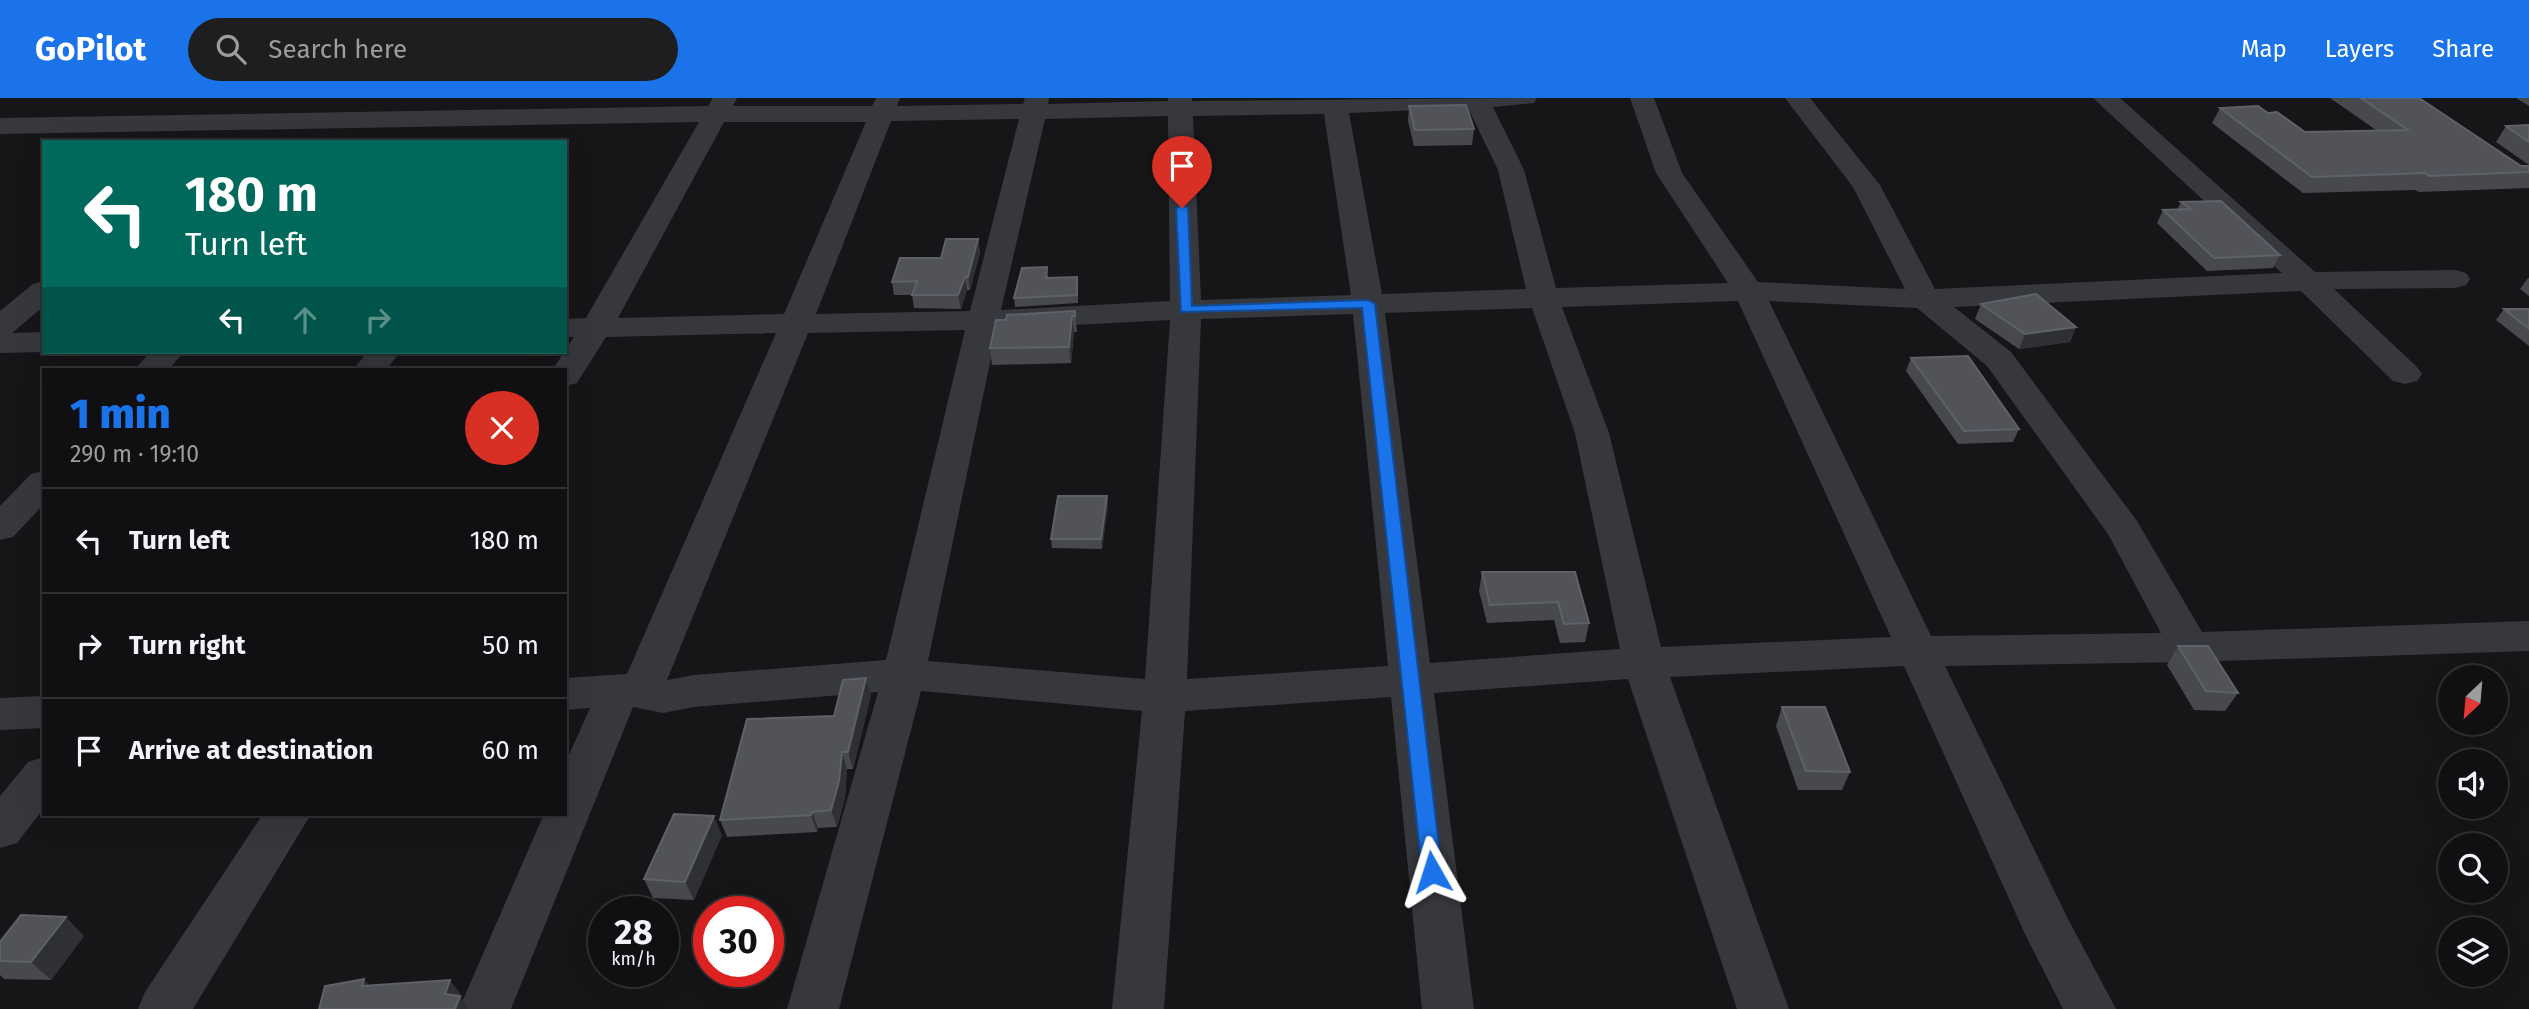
<!DOCTYPE html>
<html lang="en">
<head>
<meta charset="utf-8">
<style>
	body { margin:0; font-family:"Fira Sans",sans-serif; background:#1e1e20; color:#f1f3f6; height:100vh; display:flex; flex-direction:column; font-size:26px; white-space:nowrap }
	* { box-sizing:border-box; margin:0 }
	p { font-size:23px; color:#9c9d9f }
	.icon { flex:none; width:38px; height:38px; fill:none; stroke:currentColor; stroke-width:2; stroke-linecap:round; stroke-linejoin:round }
	.map { position:relative; flex:1; overflow:hidden }
	.drawer { position:absolute; left:42px; top:270px; width:525px; height:448px; display:flex; flex-direction:column; background:#101012; border-radius:0px; box-shadow:0 7px 28px #0002,0 0 0 2px #303032 }
	.drawer>* { flex:none }
	.guide { position:absolute; left:42px; top:42px; width:525px; height:214px; border-radius:0px; box-shadow:0 7px 28px #0002,0 0 0 2px #303032; background:#00695c; color:#fff; overflow:hidden }
	.needle { width:46px; rotate:206deg }
	.controls { position:absolute; left:2438px; top:567px; display:grid; gap:14px }
	.controls a { display:grid; place-items:center; width:70px; height:70px; border-radius:50%; background:#101012; box-shadow:0 7px 28px #0002,0 0 0 2px #303032; font-size:35px }
	.speed { position:absolute; left:588px; top:798px; display:flex; gap:14px; font-size:35px; font-weight:700; text-align:center }
	.speed>* { display:grid; place-content:center; width:91px; height:91px; border-radius:50%; background:#101012; box-shadow:0 7px 28px #0002,0 0 0 2px #303032; line-height:1 }
	.speed small { font-size:18px; font-weight:400 }
	.speed .limit { border:10px solid #d22; background:#fff; color:#111 }
	.pin { position:absolute; display:grid; place-items:center; width:60px; height:60px; color:#fff; margin:-72px -30px; border-radius:50% 50% 50% 0; rotate:-45deg; box-shadow:0 0 7px #0007 }
	.pin .icon { rotate:45deg }
	.me { position:absolute; width:77px; margin:-38px; rotate:354deg; stroke-linejoin:round; filter:drop-shadow(0 0 5px #0008) }
	.turn { display:flex; align-items:center; gap:24px; height:147px; padding:0 28px; font-size:32px }
	.turn .icon { width:91px; height:91px; stroke-width:2.5 }
	.turn b { display:block; font-size:49px; line-height:60px }
	.lanes { display:flex; align-items:center; height:66px; padding:0 28px; background:#0003; justify-content:center; gap:35px; direction:ltr }
	.lanes .off { opacity:.35 }
	.round { display:grid; place-items:center; flex:none; width:74px; height:74px; border-radius:37px; background:#1e1e20 }
	.head { display:flex; align-items:center; justify-content:space-between; height:119px; padding:0 28px }
	h1 { font-size:42px; font-weight:800; line-height:52px; color:#1a73e8 }
	ul { padding:0; list-style:none }
	li { display:flex; align-items:center; gap:21px; height:105px; padding:0 28px; border-top:2px solid #303032 }
	li div { flex:1 }
	li b { display:block; font-size:26px }
	li em { font-style:normal }
	header { display:flex; align-items:center; gap:42px; box-sizing:border-box; height:98px; padding:0 35px; background:#1a73e8; color:#fff }
	header strong { font-size:33px }
	nav { display:flex; gap:38px; margin-inline-start:auto; font-size:24px }
	.search { width:490px; height:63px; background:#1e1e20; display:flex; align-items:center; gap:18px; box-sizing:border-box; padding:0 24px; border-radius:38px; color:#9c9d9f; font-size:26px }
	.map>svg:first-child { display:block }
</style>
</head>
<body>
<header>
<strong>GoPilot</strong>
<div class="search"><svg class="icon" aria-label="search" viewBox="0 0 24 24"><circle cx="10" cy="10" r="6"/><path d="M15 15l6 6"/></svg>Search here</div>
<nav><a>Map</a><a>Layers</a><a>Share</a></nav>
</header>
<div class="map">
<svg width="2529" height="911" viewBox="0 0 2529 911">
	<rect width="100%" height="100%" fill="#161618"/>
	<g fill="none" stroke-linecap="round" stroke-linejoin="round">
		<path fill="#37383d" fill-rule="evenodd" d="M713 0H737L733 8H872L876 0H900L897 8 1023 6 1025 0H1049L1048 6 1168 3V0H1192V3L1537 0 1534 5 1493 9 1524 72 1556 190 1728 185 1656 75 1630 0H1654L1682 75 1758 184 1905 191 1853 89 1785 0H1810L1880 87 1935 191 2282 175 2093 0H2120L2315 174 2455 172 2466 175 2470 181 2466 187 2455 190 2334 191 2417 269 2422 276 2417 283 2405 286 2393 283 2301 193 1954 209 2011 254 2137 423 2202 534 2529 523V553L2190 564 1945 568 2068 821 2116 911H2063L2025 836 1904 568 1670 579 1789 911H1737L1628 581 1434 595 1474 911H1422L1391 599 1185 613 1164 911H1112L1142 613 921 593 839 911H787L878 594 694 609 663 615 633 609 511 911H459L544 716H565V666L590 610 565 612V580L627 576 776 235 606 239 577 285 565 288V271H553L574 239H565V221L586 220 699 24 0 36V20L708 8ZM1468 10 1498 72 1526 191 1382 196 1349 15ZM1324 16 1351 197 1201 202 1193 18ZM1168 18 1170 203 1001 212 1045 21ZM1019 21 970 213 816 216 891 23ZM724 24H866L784 216 618 220ZM1738 203 1891 539 1661 549 1609 335 1562 209ZM1769 203 1917 210 1987 268 2108 436 2161 535 1931 538ZM1532 210 1575 335 1620 551 1430 565 1385 215ZM1353 216 1388 568 1187 581 1201 221ZM1170 222 1145 581 928 563 997 231ZM965 232 886 562 694 577 667 582 808 235Z
			M44 183V208L12 235 44 234V254L0 255V213L33 186Z
			M150 254H184L169 271H135Z
			M367 254H400L387 271H354Z
			M44 373V406L13 439 0 442V408L31 376Z
			M44 598V630L0 632V600Z
			M44 659V710L17 745 0 750V698L28 664Z
			M263 716H311L193 911H138L145 894Z"/>
	</g>
	<path fill="#47494d" d="M2330 0H2419L2521 68H2529V90L2419 94 2415 92 2303 95 2212 25 2220 10 2268 15 2305 34 2376 32Z
		M2516 0H2529V8Z
		M1409 8 1474 31 1472 47 1414 48 1408 23Z
		M2529 27V67L2496 44 2506 28Z
		M2181 104 2280 157 2273 170 2207 173 2157 125 2163 112H2177Z
		M978 141 980 155 970 192H967L961 211 914 210 912 197H894L892 184Z
		M1047 169 1048 180 1078 188V205L1015 209 1014 200Z
		M2528 180H2529V198L2520 191Z
		M1981 206 2076 229 2070 244 2019 251 1975 221Z
		M2504 211H2529V248L2496 222Z
		M1075 213 1077 234H1074L1071 265 992 267 990 250Z
		M1911 260 2019 331 2013 344 1958 346 1906 273Z
		M1108 408 1102 451 1052 450 1051 441Z
		M1482 474H1575L1589 525 1585 544 1560 545 1554 522 1487 525 1479 493Z
		M2178 548 2238 595 2225 613 2194 612 2167 567Z
		M866 580 871 597 853 671H847L845 700 837 729 818 730 817 734 727 739 720 722 834 618Z
		M1782 609 1850 674 1842 692H1798L1776 628Z
		M722 737 694 802 653 800 644 781Z
		M84 838 51 882 4 881 0 877V844Z"/>
	<path fill="#2f3033" d="M978 141 980 155 970 192 968 179Z
		M965 179 967 192 961 211 958 197Z
		M1072 218 1074 234 1071 265 1069 249Z
		M2076 229 2070 244 2019 251 2025 236Z
		M1107 398 1108 408 1102 451 1101 441Z
		M866 580 871 597 853 671 848 654Z
		M842 654 847 671 845 700 837 729 831 712Z
		M812 714 818 730 817 734 811 717Z
		M714 718 722 737 694 802 685 784Z
		M66 819 84 838 51 882 31 864Z
		M364 881 376 897 362 888Z
		M450 882 462 898 461 900 469 911H455L445 896Z"/>
	<path fill="#525359" stroke="#5f6168" stroke-width="2" d="M2361 0H2419L2521 68H2529V74L2429 78 2425 75 2312 79 2220 10 2258 8 2268 15 2277 14 2305 34 2408 32Z
		M1466 7 1474 31 1415 32 1409 8Z
		M2529 27V44L2506 28Z
		M2221 103 2280 157 2214 160 2163 112 2191 111 2181 104Z
		M946 141H978L968 179H965L958 197H912L917 183 892 184 900 160H941Z
		M1047 169 1046 180 1077 179V197L1014 200 1022 170Z
		M2036 196 2076 229 2025 236 1981 206Z
		M2504 211H2529V231Z
		M1075 213V218H1072L1069 249 990 250 996 222H1006L1007 217Z
		M1968 258 2019 331 1964 333 1911 260Z
		M1058 398H1107L1101 441H1051Z
		M1482 474H1575L1589 525 1564 526 1558 504 1490 507Z
		M2178 548H2208L2238 595 2206 593Z
		M866 580 848 654H842L839 683 831 712 812 714 811 717 720 722 747 621 834 618 843 582Z
		M1782 609H1825L1850 674 1806 673Z
		M674 716 714 718 685 784 644 781Z
		M21 817 66 819 31 864 0 863V844Z
		M364 881 362 888 450 882 445 896 460 898 455 911H319L325 888Z"/>
	<path fill="#1a73e8" stroke="#114b97" stroke-width="2" d="M1182 107 1188 110 1192 208 1368 202 1375 206 1442 774 1439 780 1432 782 1425 780 1422 774 1362 210 1181 214 1176 110Z"/>
</svg>
<div class="controls">
<a><svg class="needle" viewBox="-14 -14 28 28"><path d="M0-13l5 13h-10z" fill="#e53935"/><path d="M0 13l5-13h-10z" fill="#9c9d9f"/></svg></a>
<a><svg class="icon" aria-label="sound" viewBox="0 0 24 24"><path d="M4 9h4l5-4v14l-5-4H4zM17 9q2 3 0 6"/></svg></a>
<a><svg class="icon" aria-label="search" viewBox="0 0 24 24"><circle cx="10" cy="10" r="6"/><path d="M15 15l6 6"/></svg></a>
<a><svg class="icon" aria-label="layers" viewBox="0 0 24 24"><path d="M12 4l9 5-9 5-9-5zM3 14l9 5 9-5"/></svg></a>
</div>
<div class="speed"><div>28<small>km/h</small></div><div class="limit">30</div></div>
<div class="pin" style="left:1182px;top:110px;background:#d93025"><svg class="icon" aria-label="arrive" viewBox="0 0 24 24"><path d="M6 21V4h12l-3 4 3 4H6"/></svg></div>
<svg class="me" style="left:1432px;top:774px" viewBox="-20 -20 40 40"><path d="M0-17L14 15 0 8-14 15z" fill="#1a73e8" stroke="#fff" stroke-width="4"/></svg>
<div class="guide">
<div class="turn"><svg class="icon" aria-label="left" viewBox="0 0 24 24"><path d="M17 20v-9H6M10 6l-5 5 5 5"/></svg><div><b>180 m</b>Turn left</div></div>
<div class="lanes"><svg class="icon" aria-label="left" viewBox="0 0 24 24"><path d="M17 20v-9H6M10 6l-5 5 5 5"/></svg><svg class="icon off" aria-label="ahead" viewBox="0 0 24 24"><path d="M12 20V5M6 11l6-6 6 6"/></svg><svg class="icon off" aria-label="right" viewBox="0 0 24 24"><path d="M7 20v-9h11M14 6l5 5-5 5"/></svg></div>
</div>
<section class="drawer">
<div class="head"><div><h1>1 min</h1><p>290 m · 19:10</p></div><a class="round" style="background:#d93025;color:#fff"><svg class="icon" aria-label="close" viewBox="0 0 24 24"><path d="M6 6l12 12M18 6L6 18"/></svg></a></div>
<ul>
<li><svg class="icon" aria-label="left" viewBox="0 0 24 24"><path d="M17 20v-9H6M10 6l-5 5 5 5"/></svg><div><b>Turn left</b></div><em>180 m</em></li>
<li><svg class="icon" aria-label="right" viewBox="0 0 24 24"><path d="M7 20v-9h11M14 6l5 5-5 5"/></svg><div><b>Turn right</b></div><em>50 m</em></li>
<li><svg class="icon" aria-label="arrive" viewBox="0 0 24 24"><path d="M6 21V4h12l-3 4 3 4H6"/></svg><div><b>Arrive at destination</b></div><em>60 m</em></li>
</ul>
</section>
</div>
</body>
</html>
